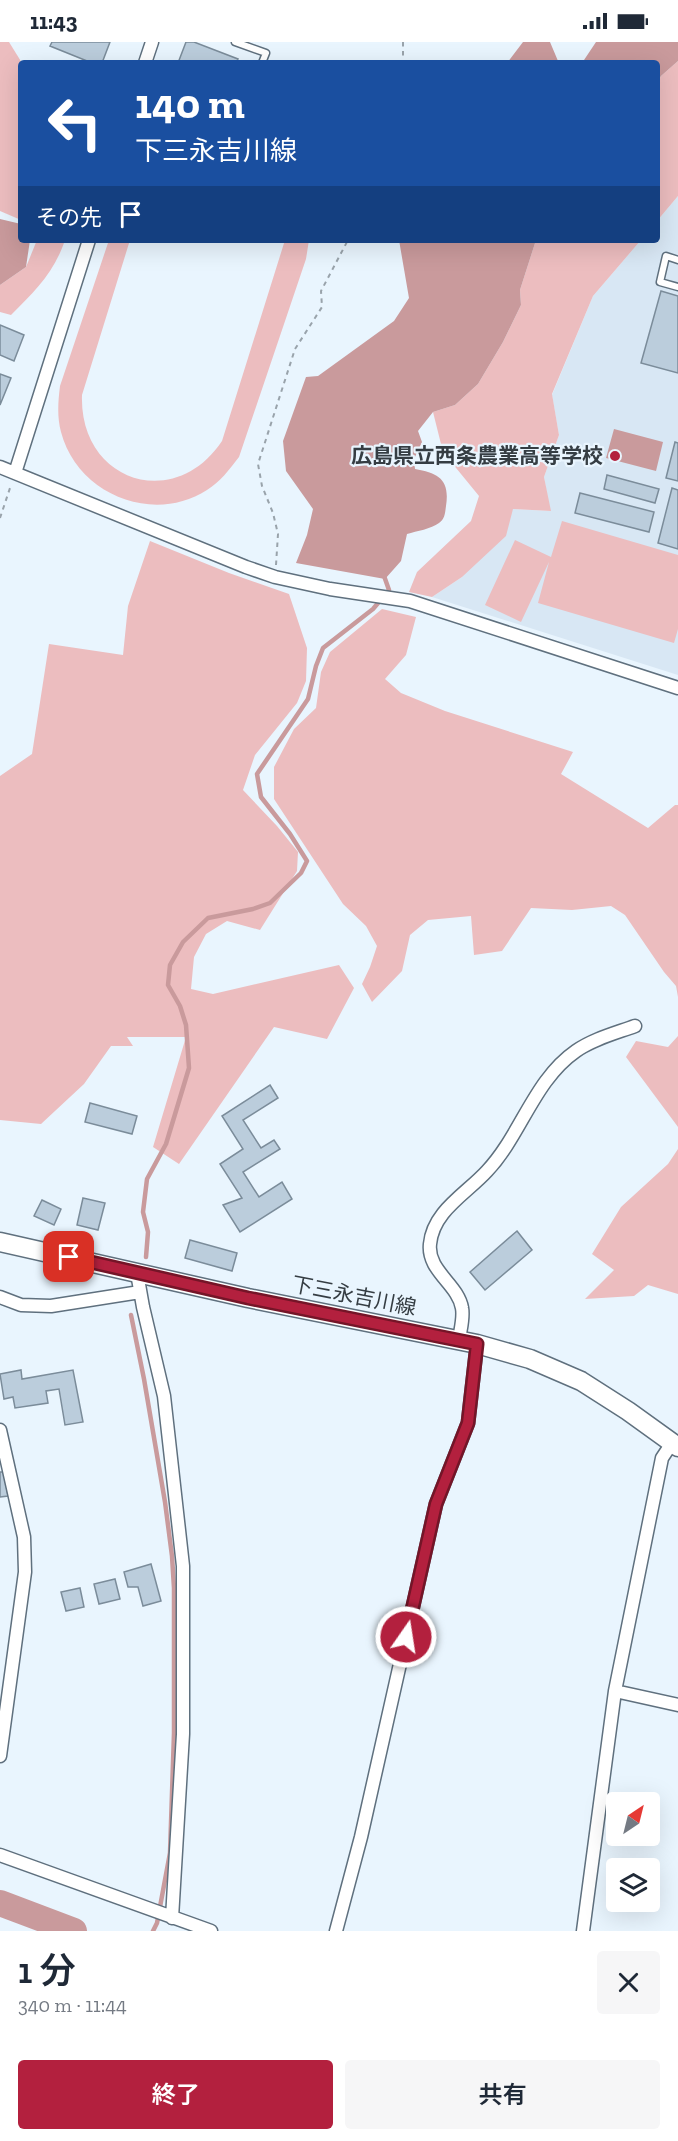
<!DOCTYPE html>
<html lang="ja">
<head>
<meta charset="utf-8">
<style>
	body { margin:0; font-family:"Zilla Slab","Noto Sans JP",serif; background:#f6f6f7; color:#1f2937; height:100vh; display:flex; flex-direction:column; font-size:22px; white-space:nowrap }
	* { box-sizing:border-box; margin:0 }
	p { font-size:20px; color:#747a83 }
	.icon { flex:none; width:33px; height:33px; fill:none; stroke:currentColor; stroke-width:2; stroke-linecap:round; stroke-linejoin:round }
	.map { position:relative; height:1889px; overflow:hidden }
	.details { display:flex; flex-direction:column; background:#fff; flex:1 }
	.details>* { flex:none }
	.hud { position:absolute; left:18px; top:18px; width:642px; height:183px; border-radius:6px; box-shadow:0 6px 24px #0002; background:#1a4fa0; color:#fff; overflow:hidden }
	.needle { width:39px; rotate:35deg }
	.buttons { position:absolute; left:606px; top:1750px; display:grid; gap:12px }
	.buttons a { display:grid; place-items:center; width:54px; height:54px; border-radius:6px; background:#fff; box-shadow:0 6px 24px #0002; font-size:30px }
	.pin { position:absolute; display:grid; place-items:center; width:51px; height:51px; color:#fff; margin:-26px; border-radius:12px; box-shadow:0 3px 9px #0006 }
	.me { position:absolute; width:66px; margin:-33px; rotate:13deg; stroke-linejoin:round; filter:drop-shadow(0 0 4px #0008) }
	.turn { display:flex; align-items:center; gap:21px; height:126px; padding:0 18px; font-size:27px }
	.turn .icon { width:78px; height:78px; stroke-width:2.5 }
	.turn b { display:block; font-size:42px; line-height:51px }
	.then { display:flex; align-items:center; height:57px; padding:0 18px; background:#0003; gap:12px; font-size:22px }
	.round { display:grid; place-items:center; flex:none; width:63px; height:63px; border-radius:6px; background:#f6f6f7 }
	.summary { display:flex; align-items:center; justify-content:space-between; height:102px; padding:0 18px }
	h1 { font-size:36px; font-weight:600; line-height:45px }
	.primary-button { display:flex; gap:12px; margin-top:auto; padding:12px 18px }
	.primary-button a { flex:1; height:69px; border-radius:6px; background:#b3203e; color:#fff; font-size:24px; font-weight:600; line-height:69px; text-align:center }
	.primary-button a+a { background:#f6f6f7; color:#1f2937 }
	.status { display:flex; justify-content:space-between; align-items:center; height:42px; padding:0 30px; background:#fff; direction:ltr }
	.status svg { height:16px; fill:currentColor }
	.map>svg:first-child { display:block }
</style>
</head>
<body>
<div class="status"><b>11:43</b><svg viewBox="0 0 49 12"><path d="M0 12V9h3v3zM5 12V6h3v6zM10 12V3h3v9zM15 12V0h3v12zM26 1h20v11H26zM47 4h2v5h-2z"/></svg></div>
<div class="map">
<svg width="678" height="1889" viewBox="0 0 678 1889">
	<rect width="100%" height="100%" fill="#e9f5fe"/>
	<path fill="#d8e7f4" d="M678 154V633L432 555 462 535 513 467 550 469 544 435 559 393 552 353 593 254 641 198H657V179Z"/>
	<path fill="#ecbdbf" d="M0 0H9L22 21 21 178 0 169Z
		M678 19V154L657 179V41L661 34Z
		M37 198H65C54 231 35 249 11 273L0 270V243L26 225Z
		M109 198H130L82 353C79 439 174 471 222 399L285 198H309L306 217 239 415C229 428 220 440 207 448 153 483 77 452 61 390 57 375 58 360 60 344Z
		M536 198H641L593 254 552 352 559 393 544 435 551 469 513 467 506 494 462 535 432 555 409 550 417 530 471 479 479 454 443 410 433 370 455 363 478 342 503 300 521 263 520 248Z
		M562 479 678 513V587L674 601 538 561 549 520 521 580 485 563 515 498 551 515Z
		M150 499 229 531 289 552 307 606 306 639 297 661 255 713 243 748 277 784 298 810 297 829 260 888 227 879 206 892 194 915 191 947 213 952 339 923 354 946 327 997 274 985 179 1122 153 1105 186 995H127L133 1004H111L84 1042 41 1082 0 1078V734L32 712 49 602 123 613 128 564Z
		M382 567 416 575 406 613 385 637 401 651 445 669 573 710 561 732 648 786 675 763H678V955L676 944 664 930 625 873 611 864 572 868 531 866 502 909 474 913 471 874 428 878 410 893 402 929 372 960 362 942 370 925 377 904 366 884 343 862 274 757V725L294 687 316 666 321 630 330 610Z
		M678 994V1085L626 1015 636 999 668 1005Z
		M678 1107V1252L648 1243 634 1254 585 1257 614 1228 592 1212 621 1165 668 1122Z"/>
	<path fill="#c99a9c" d="M523 0H550L558 19 561 21H507Z
		M596 0H678V19L661 34 657 41V21H582Z
		M0 177 21 182V198H30L26 225 0 243Z
		M399 198H536L520 248 521 263 503 300 478 342 455 363 433 370 418 389 422 400 414 417 415 427C439 431 450 438 446 464 445 471 445 477 439 481 431 487 417 489 407 492L401 519 385 537 296 521 307 493 313 467 286 429 283 399 306 335 318 334 394 279 409 256Z
		M614 387 663 400 656 429 606 416Z"/>
	<g fill="none" stroke-linecap="round" stroke-linejoin="round">
		<path stroke="#c99a9c" stroke-width="4.5" d="M146 1215 148 1190 143 1170 147 1137 166 1102 189 1026 186 983 180 964 168 943 170 923 183 900 208 876 253 867 270 861 301 831 307 819 290 792 261 755 257 732 308 657 316 624 323 606 373 567 389 548 383 531
			M131 1273 144 1337 165 1460 172 1514 174 1546V1691L170 1811 157 1881 153 1889"/>
		<path stroke="#c99a9c" stroke-width="26" d="M0 1861 74 1889"/>
	</g>
	<path fill="#bbcddc" stroke="#7b8c9a" stroke-width="1.5" d="M52 0H110L102 21H92L50 4Z
		M186 0H194L238 17 236 21H178Z
		M661 249 678 254V331L641 321Z
		M0 283 24 293 14 319 0 313Z
		M0 332 11 336 0 363Z
		M675 400 678 401V439L666 436Z
		M607 433 659 447 655 461 604 447Z
		M672 446 678 448V507L658 501Z
		M580 451 654 470 649 490 575 471Z
		M270 1043 278 1056 243 1078 261 1106 274 1098 280 1107 243 1130 259 1155 282 1140 292 1157 240 1190 223 1163 242 1156 220 1122 243 1107 222 1074Z
		M90 1061 137 1074 132 1092 85 1080Z
		M83 1156 105 1161 98 1188 77 1183Z
		M42 1158 61 1167 54 1183 34 1174Z
		M517 1189 532 1208 485 1248 470 1230Z
		M190 1198 237 1211 232 1229 185 1216Z
		M21 1328 22 1337 73 1328 83 1380 65 1383 59 1347 46 1349 48 1361 15 1366 13 1355 4 1357 0 1332Z
		M0 1430H4L8 1454 0 1455Z
		M151 1522 161 1559 143 1564 138 1545H128L124 1530Z
		M115 1537 120 1557 99 1562 94 1542Z
		M80 1546 84 1565 66 1569 61 1550Z"/>
	<g fill="none" stroke-linecap="round" stroke-linejoin="round">
		<defs>
			<path id="lane" d="M235 0 266 11 262 21
				M678 218 666 214 660 240 678 245"/>
			<path id="street" d="M145 21 152 0
				M0 425 246 525 275 535 330 547 410 559 678 646
				M15 431 89 198
				M137 1231 143 1265 164 1354 183 1524V1692L172 1876
				M0 1255 21 1263 51 1264 140 1250
				M459 1298C460 1289 464 1276 462 1266 458 1242 427 1229 430 1202 433 1169 466 1152 487 1129 521 1093 534 1038 576 1009 593 997 616 991 635 984
				M0 1388 24 1495 25 1530 0 1714
				M615 1649 678 1663
				M0 1813 211 1889
				M336 1889 361 1795 436 1462 468 1381 477 1302
				M583 1889 615 1649 662 1416 672 1401"/>
			<path id="secondary" d="M0 1200 248 1256 477 1302 530 1317 581 1339 628 1369 678 1405"/>
		</defs>
		<use href="#lane" stroke="#5f707e" stroke-width="9"/>
		<use href="#street" stroke="#5f707e" stroke-width="15"/>
		<use href="#secondary" stroke="#5f707e" stroke-width="21"/>
		<path stroke="#99a3ab" stroke-width="2" stroke-dasharray="4.5 4.5" stroke-linecap="butt" d="M403 0V21
			M0 476 11 443
			M276 523 278 492 273 471 262 444 258 422 295 307 322 265 321 249 348 198"/>
		<use href="#lane" stroke="#fff" stroke-width="6"/>
		<use href="#street" stroke="#fff" stroke-width="12"/>
		<use href="#secondary" stroke="#fff" stroke-width="18"/>
	</g>
	<g fill="none" stroke-linecap="round" stroke-linejoin="round">
		<defs>
			<path id="route" d="M69 1215 248 1256 477 1302 468 1381 436 1462 406 1595"/>
		</defs>
		<use href="#route" stroke="#741528" stroke-width="15"/>
		<use href="#route" stroke="#b3203e" stroke-width="10"/>
	</g>
	<circle fill="#b3203e" stroke="#e9f5fe" stroke-width="2" cx="615" cy="414" r="6"/>
	<g text-anchor="middle" stroke-width="4.5" stroke-linejoin="round" paint-order="stroke">
		<g font-size="21" font-weight="bold" fill="#353d43" stroke="#e9f5fe" text-anchor="end">
			<text x="603" y="421">広島県立西条農業高等学校</text>
		</g>
		<g font-size="21" fill="#353d43" stroke="#e9f5fe">
			<text transform="translate(354 1254) rotate(11)" y="7">下三永吉川線</text>
		</g>
	</g>
</svg>
<div class="buttons">
<a><svg class="needle" viewBox="-14 -14 28 28"><path d="M0-13l5 13h-10z" fill="#e53935"/><path d="M0 13l5-13h-10z" fill="#747a83"/></svg></a>
<a><svg class="icon" aria-label="layers" viewBox="0 0 24 24"><path d="M12 4l9 5-9 5-9-5zM3 14l9 5 9-5"/></svg></a>
</div>
<div class="pin" style="left:69px;top:1215px;background:#d93025"><svg class="icon" aria-label="arrive" viewBox="0 0 24 24"><path d="M6 21V4h12l-3 4 3 4H6"/></svg></div>
<svg class="me" style="left:406px;top:1595px" viewBox="-20 -20 40 40"><circle r="17" fill="#b3203e" stroke="#fff" stroke-width="3"/><path d="M0-11L8 9 0 5-8 9z" fill="#fff"/></svg>
<div class="hud">
<div class="turn"><svg class="icon" aria-label="left" viewBox="0 0 24 24"><path d="M17 20v-9H6M10 6l-5 5 5 5"/></svg><div><b>140 m</b>下三永吉川線</div></div>
<div class="then">その先<svg class="icon" aria-label="arrive" viewBox="0 0 24 24"><path d="M6 21V4h12l-3 4 3 4H6"/></svg></div>
</div>
</div>
<section class="details">
<div class="summary"><div><h1>1 分</h1><p>340 m · 11:44</p></div><a class="round"><svg class="icon" aria-label="close" viewBox="0 0 24 24"><path d="M6 6l12 12M18 6L6 18"/></svg></a></div>
<div class="primary-button"><a>終了</a><a>共有</a></div>
</section>
</body>
</html>
